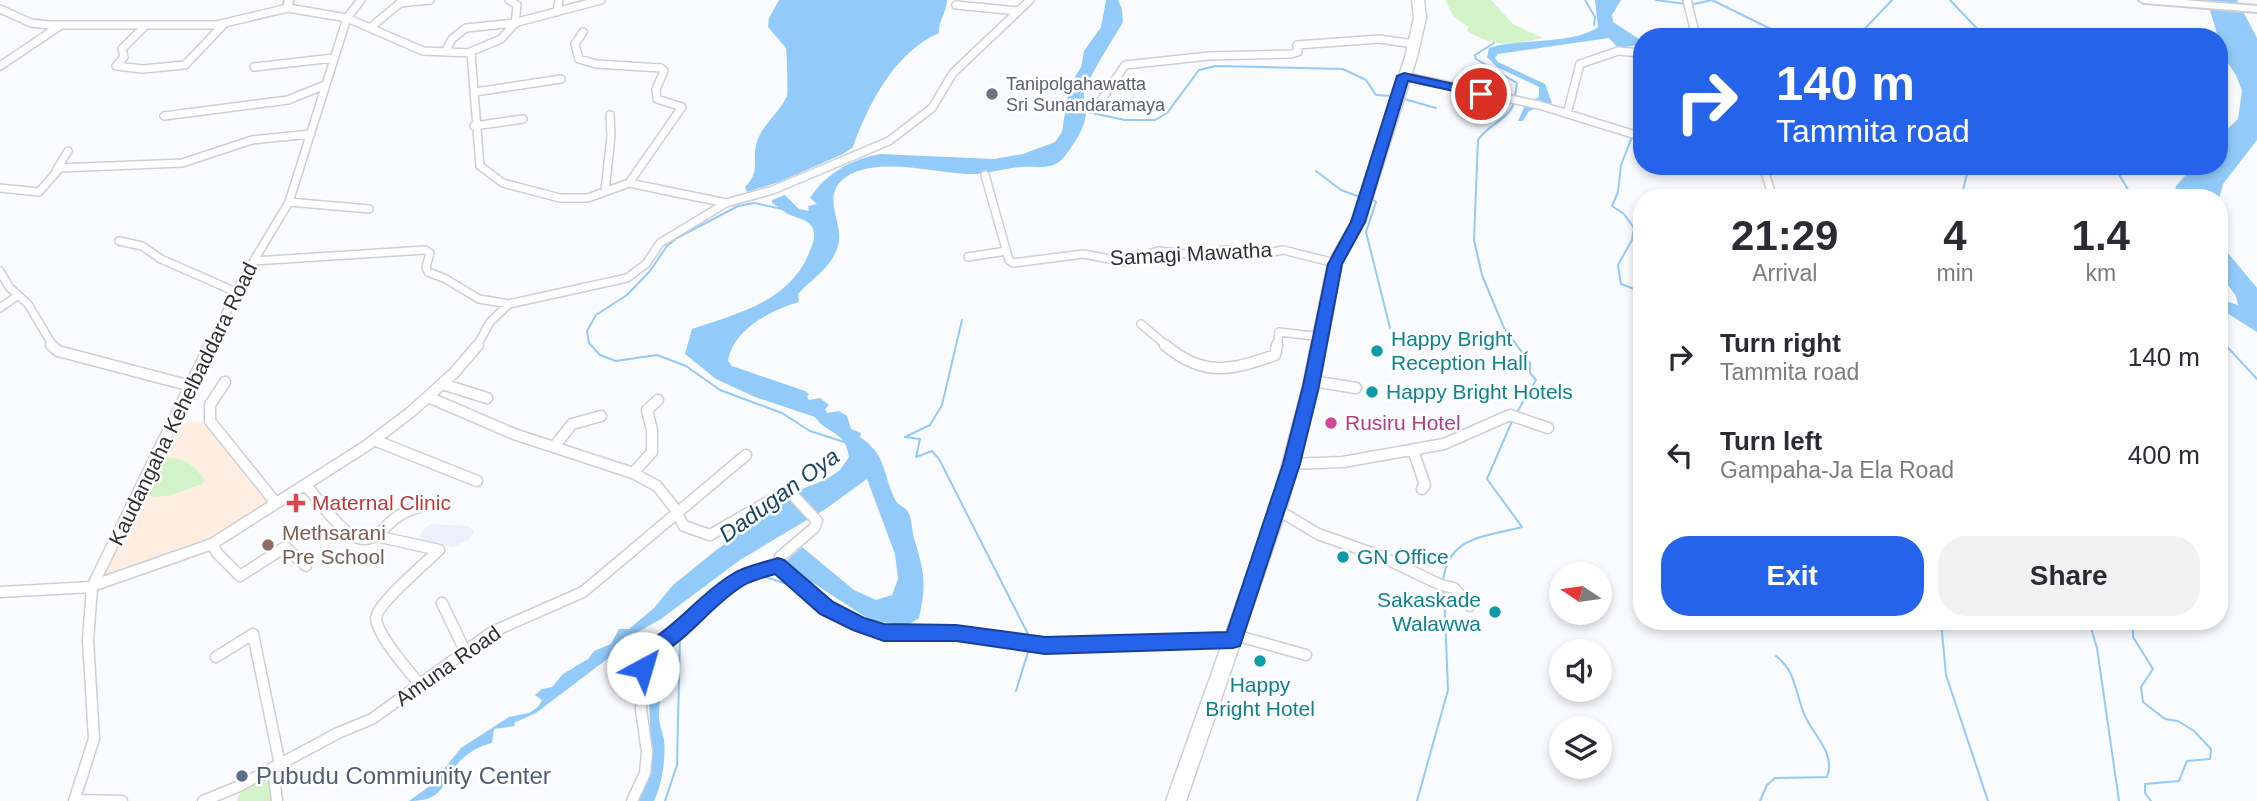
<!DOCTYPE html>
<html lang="en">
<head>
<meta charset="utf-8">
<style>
	body { margin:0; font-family:Arial,sans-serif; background:#f2f2f3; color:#2b2b33; height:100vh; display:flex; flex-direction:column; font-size:26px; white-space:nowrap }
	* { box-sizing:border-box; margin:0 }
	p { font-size:23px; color:#7c7c81 }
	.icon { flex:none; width:38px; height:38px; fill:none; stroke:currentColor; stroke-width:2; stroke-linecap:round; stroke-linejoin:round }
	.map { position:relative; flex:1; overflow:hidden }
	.sheet { position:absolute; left:1633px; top:189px; width:595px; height:441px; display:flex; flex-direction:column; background:#fff; border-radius:28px; box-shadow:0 4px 10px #0003 }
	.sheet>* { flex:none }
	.hud { position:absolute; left:1633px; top:28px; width:595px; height:147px; border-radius:28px; box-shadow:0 4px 10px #0003; background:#2563eb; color:#fff; overflow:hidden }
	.needle { width:46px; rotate:283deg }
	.controls { position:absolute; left:1549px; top:562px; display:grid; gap:14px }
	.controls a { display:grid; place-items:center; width:63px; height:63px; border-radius:50%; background:#fff; box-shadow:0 4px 10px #0003; font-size:35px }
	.pin { position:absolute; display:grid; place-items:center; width:60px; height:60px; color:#fff; margin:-30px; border:4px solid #fff; border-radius:50%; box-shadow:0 2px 7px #0007 }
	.me { position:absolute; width:77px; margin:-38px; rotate:39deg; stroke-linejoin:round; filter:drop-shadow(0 0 5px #0008) }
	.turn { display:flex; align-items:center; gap:24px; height:147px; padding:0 28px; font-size:32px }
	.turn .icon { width:91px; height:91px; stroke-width:2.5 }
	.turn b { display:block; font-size:49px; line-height:60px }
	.eta { display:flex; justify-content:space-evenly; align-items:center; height:119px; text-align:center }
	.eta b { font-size:42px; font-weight:700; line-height:49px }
	.action { display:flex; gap:14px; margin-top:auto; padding:14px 28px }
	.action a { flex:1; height:80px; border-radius:28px; background:#2563eb; color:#fff; font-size:28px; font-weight:700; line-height:80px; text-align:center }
	.action a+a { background:#f2f2f3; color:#2b2b33 }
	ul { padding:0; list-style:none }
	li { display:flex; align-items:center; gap:21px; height:98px; padding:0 28px }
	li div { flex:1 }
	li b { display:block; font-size:26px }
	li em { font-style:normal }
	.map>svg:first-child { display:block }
</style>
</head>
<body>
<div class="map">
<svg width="2257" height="801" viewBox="0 0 2257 801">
	<rect width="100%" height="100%" fill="#fafbff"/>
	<path fill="#edeffa" d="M431 524 469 526 474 532 470 539 453 547 423 543 418 540 423 530Z"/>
	<path fill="#feeee2" d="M189 420 205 423 215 433 272 503 204 543 101 579 171 433Z"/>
	<path fill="#d2f2c8" d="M1445 0H1491L1513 24 1543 38C1510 45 1497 48 1467 31L1469 27 1454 17Z
		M167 458C186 458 193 465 205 480L202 484 168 496 152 497 150 493C159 482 154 468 167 458Z
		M264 779 271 780 272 801H237C239 788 252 784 264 779Z"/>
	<path fill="#92cbf9" d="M779 0H947C947 12 938 21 939 33 895 52 868 104 853 147L843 154 779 182 747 192 745 187C762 170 751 160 757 142 762 125 780 112 787 96 788 94 787 54 786 48L768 27 769 18Z
		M1106 0H1118L1122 9 1123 22C1112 41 1090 74 1084 93 1083 99 1087 107 1086 114 1084 131 1074 143 1065 156 1054 171 1037 166 1021 167 1003 168 986 175 968 174 935 173 877 156 846 177 819 196 845 223 838 246 831 269 812 278 798 294L799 302C771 310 733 329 728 361L732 366 805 391 809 394 807 397 809 400 820 398 829 405 825 409 827 413 839 411 847 416 851 429 861 433 860 437C888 456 882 475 896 501 899 506 905 507 908 512 912 518 912 531 914 538 924 572 927 583 919 618L907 626 870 620 815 584 800 580 785 562 802 547 854 590 876 600 892 595 898 579 895 554 867 479 827 508 740 560 661 619 636 633 635 638 536 713 514 723 515 726 494 729 492 743C477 746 459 758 452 772 440 793 435 801 409 801L431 785 461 748 509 717 529 713 538 707 542 700 535 695 542 689 552 687 563 674 588 659 594 651 611 644 619 629H629L654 608 673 585 715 551 802 489 827 479 840 470 849 457C845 429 828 436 815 417L755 397 716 379 685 354 692 329C737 314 790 301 809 253 812 245 817 236 812 227 807 219 797 218 790 215 784 213 778 206 772 203V200L785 195 799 209 809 211 808 206 817 204 810 198C825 174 853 158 881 154L994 159 1023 154 1055 142 1062 132 1069 87 1081 67 1084 51 1101 27Z
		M1595 0H1621L1612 15 1613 22 1639 39V45L1618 48 1609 38 1498 54 1495 58 1498 62 1545 84 1552 103 1529 111 1523 121H1518L1526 103 1539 97V87L1497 67 1487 57 1489 48C1520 38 1573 45 1598 27Z
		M2207 0H2237L2257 38V140L2223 184 2219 199 2174 197 2176 186 2194 166H2219V137L2238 119 2242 91 2236 75 2224 57Z
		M2219 231 2223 247 2257 288V332L2219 308V299L2238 305 2236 296 2219 273Z
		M658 651V668H662L658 680C665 689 659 701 659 712 658 721 662 731 664 740 666 759 662 784 654 801H639L652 767 647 661 649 656Z"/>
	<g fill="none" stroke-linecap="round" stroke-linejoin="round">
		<path stroke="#92cbf9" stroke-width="2" d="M1585 0 1595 17 1594 25
			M1656 0 1686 4
			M1691 0 1697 26
			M1712 0 1773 30 1805 37
			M1950 0 1985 37
			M1694 4 1712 0
			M1759 37 1769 29
			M1857 37 1892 0
			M1494 43 1475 55 1476 59 1517 83 1515 96
			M1633 56 1642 60
			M1404 99 1436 108
			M1514 102C1510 119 1487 125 1478 140L1474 240 1482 275 1504 328 1530 363V373L1536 380 1516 414
			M1087 112 1125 120H1155L1167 113 1199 70 1216 66 1343 69 1366 80 1376 95 1391 96
			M1634 132 1642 114
			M1632 137 1621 165 1618 192 1612 206 1624 214 1634 228 1632 240 1618 265 1621 284 1642 292
			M2114 166 2133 198
			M1316 171 1341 190 1360 197
			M1961 198 1969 166
			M1372 199 1376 202 1366 232 1390 328
			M783 209 754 203 738 206 677 238 667 246 650 271 627 295 596 315 587 331 589 343 600 355 616 361 657 355 686 366 720 390 782 413 810 431 844 442
			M962 320 942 405 930 425 905 437 920 439 916 457 932 451 939 459 1031 640
			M2219 338 2257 379
			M762 576 793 586
			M1443 582C1447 536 1485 537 1522 527L1487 479 1513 419
			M1941 621 1946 675 1988 801
			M2089 621 2097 648 2119 801
			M2133 621V637L2153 669 2141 687 2143 702 2165 719 2178 721 2194 731 2211 749 2210 759 2187 761 2179 781 2145 784V793L2151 801
			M1016 691 1029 649
			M665 801 677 765 680 635
			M1417 801 1448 690 1444 591
			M1760 801 1767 785 1775 778 1827 777C1836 753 1814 736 1805 716 1795 694 1797 672 1776 656"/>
		<defs>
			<path id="street-far1" d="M509 0 517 5 515 24
				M1687 0 1696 37
				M956 5 1019 11
				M0 9 31 23 49 25H216L288 8 347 18 423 51 471 53 480 166 503 183 560 198H588L629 183 726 203
				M557 12 559 0
				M145 26 122 49 124 57 116 66 143 69 185 65 224 24
				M370 28 400 3 430 0
				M583 32 575 44 579 59 596 64 661 68 664 71 656 89 657 99 682 107 629 183
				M446 50 452 39 466 28 514 23 601 0
				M470 52 501 39 515 23
				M0 66 61 25
				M254 67 334 58
				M1403 76 1539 105 1642 137
				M475 92 561 79
				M1096 108 1125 65 1209 56 1291 54 1298 52 1297 45 1379 39 1414 44
				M1567 114 1580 64 1618 51 1642 53
				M164 116 288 100 325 85
				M474 126 523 119
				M1763 166 1773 198
				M57 169 68 151
				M985 175 1009 260 1013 263 1083 254 1126 262 1158 251 1198 255 1224 250 1268 253 1283 250 1335 263
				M0 188 39 192 60 168 182 163 252 140 311 134
				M605 191 611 136 610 115
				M289 202 369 209
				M119 241 142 246 161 259 236 292
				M968 257 1006 251
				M254 261 425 250 430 253 426 267 428 272 446 279 479 299 509 304
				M0 271 9 287 28 304 53 346
				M0 308 17 296
				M1141 324 1167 346
				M210 346 241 282 289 202 347 18 361 0
				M477 346 490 322 509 304 627 278 646 264 660 243 726 203 773 190 889 141 932 108 953 73 1030 0
				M1277 346 1279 332 1322 337"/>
			<path id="street" d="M51 345 58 351 191 386
				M1165 345C1203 377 1230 371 1275 355L1277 345
				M1312 381 1356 388
				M225 382 210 405V421L276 503
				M442 384 487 398
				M428 397 514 434 633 473 657 486 677 511
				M374 440 477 481
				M554 447 572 424 601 416
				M1413 450 1425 485 1422 489
				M1291 464 1343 462 1444 444 1510 415 1548 428
				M633 473 652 452V430L647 410 658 400
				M306 486C323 502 352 558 380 532 393 520 401 511 420 507
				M1278 510 1318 534 1380 556 1441 585 1454 588 1470 606
				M676 512 684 526 710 535 778 496 792 494 817 521 814 528 780 557 779 568 826 608 860 625 884 632 956 633 1045 646 1233 640
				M376 536 439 550C428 561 375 605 376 619 379 638 407 668 419 684
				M212 544 217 553 240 576 285 547 306 566
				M92 586 212 544 366 446 412 411 454 373 478 345
				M0 592 92 587
				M442 603 465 651
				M1235 635 1306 655
				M216 657 253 634 280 765
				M273 768 277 801
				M75 800 122 801
				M74 801 94 739 88 640 92 587 210 345
				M203 801 237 787 338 733 372 719 492 632 583 592 746 455
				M632 801 645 773 647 752 641 709 647 652 670 640 693 615 741 578 778 566"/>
			<path id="secondary" d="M285 0H293L291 10H285L283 8Z"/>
			<path id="primary" d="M2139 0H2183L2257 6V12L2144 3Z"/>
			<path id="highway" d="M1412 0H1424L1426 18 1417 57 1365 222 1342 263 1319 386 1286 510 1186 801H1166L1270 510 1303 386 1328 263 1351 222 1405 57 1414 18Z"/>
		</defs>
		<use href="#street-far1" stroke="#cfcfd3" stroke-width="10"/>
		<use href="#street" stroke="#cfcfd3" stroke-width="13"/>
		<use href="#secondary" stroke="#cfcfd3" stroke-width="4"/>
		<use href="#primary" stroke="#cfcfd3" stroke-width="4"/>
		<use href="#highway" stroke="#cfcfd3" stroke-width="3"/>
		<use href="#street-far1" stroke="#fff" stroke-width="7"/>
		<use href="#street" stroke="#fff" stroke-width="10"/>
		<use href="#secondary" fill="#fff" fill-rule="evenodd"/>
		<use href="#primary" fill="#fff" fill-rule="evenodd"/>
		<use href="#highway" fill="#fff" fill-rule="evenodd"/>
	</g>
	<path fill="#2563eb" stroke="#184099" stroke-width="2" d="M1404 73 1481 90 1487 94 1481 97 1408 81 1365 222 1342 264 1319 386 1300 464 1240 646 1233 648 1045 654 956 641H884L853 630 820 614 775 574C765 577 753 580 744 585 711 605 690 639 655 657L650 674 643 676 637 674 634 668 640 646C677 627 697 596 731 575 744 566 763 563 778 558L784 560 833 602 864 618 884 624 956 625 1045 637 1227 632 1283 464 1303 386 1328 264 1351 222 1397 76Z"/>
	<circle fill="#6b7280" stroke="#fff" stroke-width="2.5" cx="992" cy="94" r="7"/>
	<g fill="#0f9aa8" stroke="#fff" stroke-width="2.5">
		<circle cx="1377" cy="351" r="7"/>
		<circle cx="1372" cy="392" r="7"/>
		<circle cx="1343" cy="557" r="7"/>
		<circle cx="1495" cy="612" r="7"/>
		<circle cx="1260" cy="661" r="7"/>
	</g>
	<circle fill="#d1479c" stroke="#fff" stroke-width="2.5" cx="1331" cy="423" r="7"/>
	<path fill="#e0444e" stroke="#fff" stroke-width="2.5" d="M292.5 492.5h7v7h7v7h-7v7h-7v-7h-7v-7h7z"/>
	<circle fill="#8d6e63" stroke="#fff" stroke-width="2.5" cx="268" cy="545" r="7"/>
	<circle fill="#5c6f8a" stroke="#fff" stroke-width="2.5" cx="242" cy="776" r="7"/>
	<g text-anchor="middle" stroke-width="5" stroke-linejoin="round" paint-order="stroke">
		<g font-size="18" fill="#5b616d" stroke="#fff" text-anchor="start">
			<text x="1006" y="90">Tanipolgahawatta<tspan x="1006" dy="21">Sri Sunandaramaya</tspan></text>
		</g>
		<g font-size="21" fill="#313133" stroke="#fff">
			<text transform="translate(1191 254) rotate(-3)" y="7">Samagi Mawatha</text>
			<text transform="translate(183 404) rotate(-64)" y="7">Kaudangaha Kehelbaddara Road</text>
			<text transform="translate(448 666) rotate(-35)" y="7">Amuna Road</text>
		</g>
		<g font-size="21" fill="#0d838f" stroke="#fff" text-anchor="start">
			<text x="1391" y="346">Happy Bright<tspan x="1391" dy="24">Reception Halĺ</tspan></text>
			<text x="1386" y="399">Happy Bright Hotels</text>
			<text x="1357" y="564">GN Office</text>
			<text x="1481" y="607" text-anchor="end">Sakaskade<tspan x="1481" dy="24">Walawwa</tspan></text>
			<text x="1260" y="692" text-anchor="middle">Happy<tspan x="1260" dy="24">Bright Hotel</tspan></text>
		</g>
		<g font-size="21" fill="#b23c85" stroke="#fff" text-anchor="start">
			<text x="1345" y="430">Rusiru Hotel</text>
		</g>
		<g font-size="21" fill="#be3a42" stroke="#fff" text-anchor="start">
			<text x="312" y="510">Maternal Clinic</text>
		</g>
		<g font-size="21" fill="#785e54" stroke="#fff" text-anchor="start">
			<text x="282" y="540">Methsarani<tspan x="282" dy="24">Pre School</tspan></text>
		</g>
		<g font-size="23" font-style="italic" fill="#1b4664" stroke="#fff">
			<text transform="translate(779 495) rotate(-36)" y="8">Dadugan Oya</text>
		</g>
		<g font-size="24" fill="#4e5e75" stroke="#fff" text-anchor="start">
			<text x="256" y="784">Pubudu Commiunity Center</text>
		</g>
	</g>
</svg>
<div class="controls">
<a><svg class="needle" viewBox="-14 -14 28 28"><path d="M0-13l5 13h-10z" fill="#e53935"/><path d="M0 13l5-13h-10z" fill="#7c7c81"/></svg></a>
<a><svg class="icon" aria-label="sound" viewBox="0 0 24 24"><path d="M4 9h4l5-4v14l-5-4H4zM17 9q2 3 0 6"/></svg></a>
<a><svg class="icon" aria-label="layers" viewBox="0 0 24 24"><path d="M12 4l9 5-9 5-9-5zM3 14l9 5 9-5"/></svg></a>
</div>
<div class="pin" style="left:1481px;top:94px;background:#d93025"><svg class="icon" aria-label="arrive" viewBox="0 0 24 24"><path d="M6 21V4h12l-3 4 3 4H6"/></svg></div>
<svg class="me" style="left:643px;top:668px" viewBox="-20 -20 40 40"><circle r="19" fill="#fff"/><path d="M0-13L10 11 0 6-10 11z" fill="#2563eb"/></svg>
<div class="hud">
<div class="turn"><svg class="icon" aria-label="right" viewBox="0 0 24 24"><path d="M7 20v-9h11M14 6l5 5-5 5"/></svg><div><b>140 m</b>Tammita road</div></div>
</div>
<section class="sheet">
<div class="eta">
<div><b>21:29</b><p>Arrival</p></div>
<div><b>4</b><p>min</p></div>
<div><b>1.4</b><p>km</p></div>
</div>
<ul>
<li><svg class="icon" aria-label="right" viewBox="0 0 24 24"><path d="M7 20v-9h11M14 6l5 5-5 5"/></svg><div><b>Turn right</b><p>Tammita road</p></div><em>140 m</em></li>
<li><svg class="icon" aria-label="left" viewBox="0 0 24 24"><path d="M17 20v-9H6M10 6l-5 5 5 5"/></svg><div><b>Turn left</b><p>Gampaha-Ja Ela Road</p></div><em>400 m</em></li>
</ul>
<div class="action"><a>Exit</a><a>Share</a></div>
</section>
</div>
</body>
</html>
